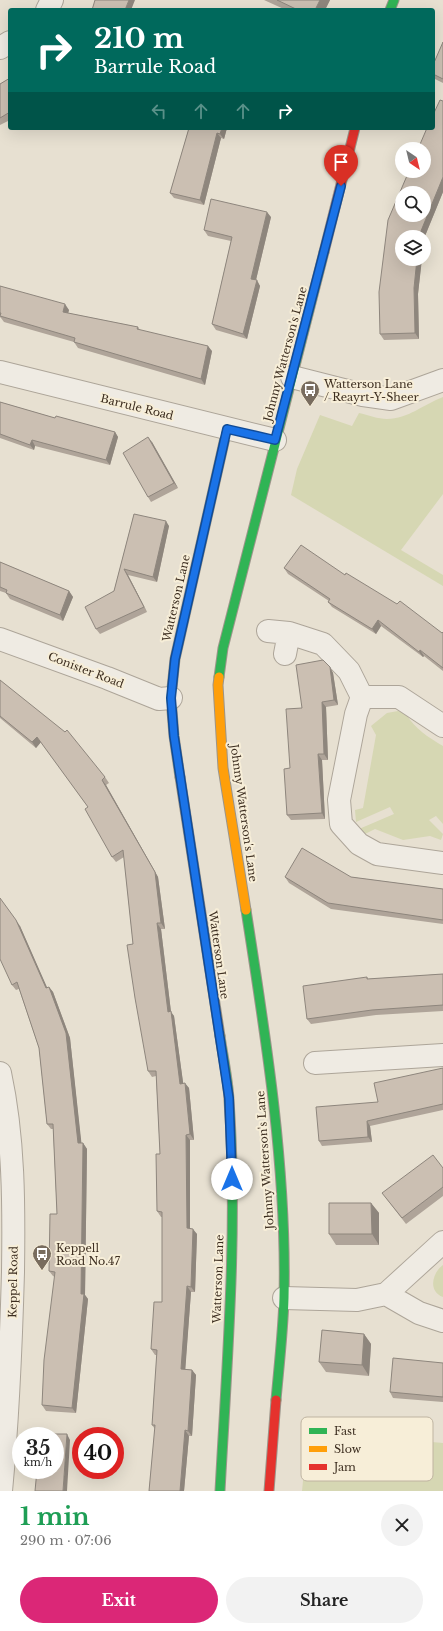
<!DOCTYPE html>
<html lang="en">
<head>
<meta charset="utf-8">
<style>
	body { margin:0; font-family:"Libre Baskerville",serif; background:#f2f2f2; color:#222; height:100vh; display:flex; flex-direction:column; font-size:15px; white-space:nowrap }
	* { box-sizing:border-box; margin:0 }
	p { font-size:13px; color:#767676 }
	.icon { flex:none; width:22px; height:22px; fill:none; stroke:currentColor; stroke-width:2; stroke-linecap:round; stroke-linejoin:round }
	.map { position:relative; height:1491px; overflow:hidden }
	.side { display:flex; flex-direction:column; background:#fff; flex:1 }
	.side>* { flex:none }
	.guide { position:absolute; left:8px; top:8px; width:427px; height:122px; border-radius:4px; box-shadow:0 4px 16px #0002; background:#00695c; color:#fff; overflow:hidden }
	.needle { width:26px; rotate:145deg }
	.buttons { position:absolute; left:395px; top:142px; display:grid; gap:8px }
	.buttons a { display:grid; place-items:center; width:36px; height:36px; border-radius:50%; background:#fff; box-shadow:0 4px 16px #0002; font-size:20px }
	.speed { position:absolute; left:12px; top:1427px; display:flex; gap:8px; font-size:20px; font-weight:700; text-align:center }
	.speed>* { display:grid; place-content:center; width:52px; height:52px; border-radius:50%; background:#fff; box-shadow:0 4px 16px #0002; line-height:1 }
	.speed small { font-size:10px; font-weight:400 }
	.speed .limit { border:6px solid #d22; background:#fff; color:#111 }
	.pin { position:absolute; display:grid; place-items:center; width:34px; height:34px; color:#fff; margin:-41px -17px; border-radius:50% 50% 50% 0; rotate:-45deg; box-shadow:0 0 4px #0007 }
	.pin .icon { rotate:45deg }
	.me { position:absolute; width:44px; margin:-22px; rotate:0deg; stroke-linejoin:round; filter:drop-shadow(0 0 3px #0008) }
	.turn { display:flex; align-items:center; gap:14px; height:84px; padding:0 20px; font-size:18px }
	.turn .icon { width:52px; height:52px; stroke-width:2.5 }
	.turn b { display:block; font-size:28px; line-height:34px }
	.lanes { display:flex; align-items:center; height:38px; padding:0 20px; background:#0003; justify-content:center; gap:20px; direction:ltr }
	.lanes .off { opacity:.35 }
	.round { display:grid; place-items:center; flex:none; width:42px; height:42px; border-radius:21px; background:#f2f2f2 }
	.head { display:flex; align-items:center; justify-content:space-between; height:68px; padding:0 20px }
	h1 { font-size:24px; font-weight:700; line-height:30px; color:#1e9e55 }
	.primary-button { display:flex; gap:8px; margin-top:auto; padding:8px 20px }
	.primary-button a { flex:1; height:46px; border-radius:24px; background:#db2777; color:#fff; font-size:16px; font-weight:700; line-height:46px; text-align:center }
	.primary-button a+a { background:#f2f2f2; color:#222 }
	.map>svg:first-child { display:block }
</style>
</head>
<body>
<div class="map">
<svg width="443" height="1491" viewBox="0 0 443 1491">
	<rect width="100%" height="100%" fill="#e7e0d1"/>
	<path fill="#d6d7b3" d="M443 397V494L401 550 443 575V586L291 495 297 469 320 415 352 426 359 413C368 415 378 419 387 419 408 419 424 404 443 397Z
		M398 711 406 714C415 729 428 737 443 746V824L436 816 429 820 443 834 441 840 430 836 403 840 375 829 365 834 359 829 394 814 390 807 356 822 355 810 363 808 376 735 371 726 387 713Z
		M443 1265V1297C427 1291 433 1272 443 1265Z
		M308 1431 443 1443V1491H302Z"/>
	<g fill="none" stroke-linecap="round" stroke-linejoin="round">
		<defs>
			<path id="street" d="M47 10 52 0
				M0 48 10 42
				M0 372 275 440
				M292 377 363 395 391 399 443 380
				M268 631 289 633 323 644 349 671 362 697
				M0 639 107 678 159 699 171 698
				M285 654 289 633
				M443 726 399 697H362L356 714 339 800 341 824 359 844 377 854 443 863
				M315 1063 443 1055
				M0 1073C14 1138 14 1206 13 1272 11 1345 8 1418 1 1491
				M386 1294 419 1313 443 1321
				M284 1298 357 1300 386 1294 443 1242"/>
			<path id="fast" d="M390 10 394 0
				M219 677 223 648 324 252
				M180 777 174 736 171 698 175 659 227 429
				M246 910C266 1038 287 1169 284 1298 283 1332 279 1366 276 1400
				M220 1036C223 1057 228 1079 229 1100 238 1230 227 1361 220 1491"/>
			<path id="slow" d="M219 677 218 685 223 768 246 910
				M180 777 220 1036"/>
			<path id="jam" d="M324 252 355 128
				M269 1491 276 1400"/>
		</defs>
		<use href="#street" stroke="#ada599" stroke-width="24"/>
		<use href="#fast" stroke="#9c958a" stroke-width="11"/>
		<use href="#slow" stroke="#9c958a" stroke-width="11"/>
		<use href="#jam" stroke="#9c958a" stroke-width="11"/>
		<use href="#street" stroke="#efebe3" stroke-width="22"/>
		<use href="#fast" stroke="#30b455" stroke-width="9"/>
		<use href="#slow" stroke="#ff9f0a" stroke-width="9"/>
		<use href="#jam" stroke="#e5322d" stroke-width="9"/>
	</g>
	<path fill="#afa499" d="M264 0H330L325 10H286Z
		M443 42V83L433 78V65Z
		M10 78V120L0 125V84Z
		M443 101V192L425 236 424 242V237L418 294 419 339 384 340 380 334Z
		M189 128H227L224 139 221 138 204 205 174 198 170 193Z
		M271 217 256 280 260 286 247 339 216 330 212 324 231 241 208 236 204 230Z
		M0 286 69 310 68 313 138 327 140 330 212 351 205 385 78 348 74 342 4 322 1 318 0 317Z
		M0 402 55 418 115 432 118 437 110 465 35 446 34 450 0 438Z
		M152 442 178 488 151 502 148 497Z
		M134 514 169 526 157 582 128 575 147 612 100 634 96 629 114 591Z
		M0 562 69 591 73 597 63 621 10 599 6 593 0 591Z
		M284 568 345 575 442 633 443 632V671L424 656 423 657 381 626 376 634 332 607 328 602 329 601 288 574Z
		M330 667 333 673 338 705 326 707 328 760H322L325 819 291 820 287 815 302 708Z
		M0 680 105 777 109 783 106 785 158 877 165 929H161L171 1012 174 1016 183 1083 189 1088 194 1140H190V1229L197 1234 195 1292H191L185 1369 192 1370 196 1375 192 1436H189L184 1491H149L155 1429 152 1425 157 1355H155L151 1349 162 1302V1217H161L157 1211 160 1154 156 1076 152 1077 148 1071 133 944 124 857 116 862 112 857 88 807 41 742 36 748 0 718Z
		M285 877H351L443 889V924L331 909 289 883Z
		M20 926 47 988 49 987 53 992 70 1038 81 1143H83L87 1149 85 1295 88 1299 76 1413 46 1411 42 1405 55 1277 53 1276 49 1271 57 1214 53 1129H51L47 1124 39 1048 19 989 16 990 12 985Z
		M443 974V1011L376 1015 311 1024 307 1019 367 977 368 979Z
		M443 1068V1110L370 1126 372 1142 322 1146 319 1141 378 1102Z
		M443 1168V1196L406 1224 386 1198Z
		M371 1203 379 1213V1245H336L329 1234Z
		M364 1334 371 1344 369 1376 326 1372 319 1362Z
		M443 1363V1402L393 1398 390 1392Z"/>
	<path fill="#8e867d" d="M129 0H135L131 10H125Z
		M320 0H330L325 10H315Z
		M222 128H227L224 139 220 134Z
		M217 133 221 138 204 205 200 200Z
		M443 177V192L425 236 424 242V237H420L421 231Z
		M267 212 271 217 255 284 251 279Z
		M417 259H422L418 294 419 339 415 333 414 288Z
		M257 280 260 286 247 339 243 334Z
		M65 304 69 310 67 317 63 312Z
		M208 346 212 351 205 385 201 379Z
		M115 432 118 437 110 465 106 460Z
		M148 437 152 442 178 488 174 483Z
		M32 440 35 446 34 450 30 445Z
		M166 521 169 526 157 582 153 577Z
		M124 569 128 575 147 612 144 607Z
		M69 591 73 597 63 621 60 615Z
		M378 620 381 626 376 634 372 629Z
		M420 650 424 656 423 657 419 652Z
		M330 667 333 673 338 705 334 700Z
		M322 702 326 707 328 760 324 754Z
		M37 737 41 742 36 748 32 742Z
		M318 754 322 760 325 819 322 813Z
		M102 780 106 785 158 877 165 929 161 923Z
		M16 920 20 926 50 994 46 988Z
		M157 923 161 929 171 1012 174 1016 184 1089 180 1084 168 1012Z
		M49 987 53 992 70 1038 82 1148 78 1143Z
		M185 1083 189 1088 194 1140 190 1134Z
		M367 1121 370 1126 372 1142 368 1137Z
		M186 1135 190 1140V1234L187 1228Z
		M83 1143 87 1149 85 1295 88 1299 76 1413 72 1408 81 1294Z
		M371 1203 379 1213V1245L372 1234Z
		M193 1229 197 1234 195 1292 191 1287Z
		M187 1286 191 1292 185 1374 181 1369Z
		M364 1334 371 1344 369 1376 362 1365Z
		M192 1370 196 1375 192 1436 188 1431Z
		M185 1430 189 1436 184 1491H180Z
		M67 1434 70 1440 67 1491H63Z"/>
	<path fill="#cbbfb2" stroke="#8e867d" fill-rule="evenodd" d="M95 0H129L125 10H92Z
		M277 0H320L315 10H298Z
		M443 42V79L433 74V65Z
		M10 78V112L0 118V84Z
		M440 100 443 101V177L421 231 420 237H402V259H417L414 288 415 333 380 334 379 292 388 220 409 171H424V149H418L427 128H433V115ZM402 193H424V215H402Z
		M189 128H222L220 134 217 133 200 200 170 193Z
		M211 199 267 212 251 279 257 280 243 334 212 324 232 237 204 230Z
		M0 286 65 304 63 312 138 327 137 329 208 346 201 379 74 342 75 338 0 316 1 313H0Z
		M0 402 55 418 56 416 115 432 106 460 32 440 30 445 0 434Z
		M148 437 174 483 148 497 123 453Z
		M134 514 166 521 153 577 124 569 144 607 96 629 85 607 114 591Z
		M301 545 345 575 346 573 397 604 400 601 442 633 443 632V668L420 650 419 652 378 620 372 629 328 602 330 599 284 568Z
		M0 562 69 591 60 615 6 593 7 590 0 587Z
		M323 660 330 667 334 700 322 702 324 754H318L322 813 287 815 284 769 290 768 286 709 302 708 296 665Z
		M0 680 65 732 67 730 105 777 102 780 155 872 161 923H157L168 1012 171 1011 180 1084 185 1083 190 1134 186 1135 187 1228 193 1229 191 1287 187 1286 181 1369 192 1370 188 1431 185 1430 180 1491H149L155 1425H152L157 1350 151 1349 154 1302H162V1212L157 1211 156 1154H160L156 1071H148L135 998 127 945 133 944 123 850 112 857 85 809 88 807 37 737 32 742 0 716Z
		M302 848 351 877 443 889V920L328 903 285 877Z
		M0 898 16 920 46 988 49 987 66 1033 78 1143H83L81 1294H84L72 1408 42 1405 44 1360 55 1272 49 1271 50 1214H57L53 1124H47L39 1048 17 982 12 985 0 959Z
		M443 974V1005L372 1010 307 1019 303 986 367 977V979Z
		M443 1068V1104L367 1121 368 1137 319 1141 316 1107 378 1102 374 1083Z
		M433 1155 443 1168V1187L402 1218 382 1193Z
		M329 1203H371L372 1234H329Z
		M322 1330 364 1334 362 1365 319 1362Z
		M393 1358 443 1363V1397L390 1392Z
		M41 1434H67L63 1491H35L37 1470H55V1436H40Z"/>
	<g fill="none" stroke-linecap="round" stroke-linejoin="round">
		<defs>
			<path id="route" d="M232 1179 229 1098 174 736 171 698 175 659 227 429 275 440 341 186"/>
		</defs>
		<use href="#route" stroke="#114b97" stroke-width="10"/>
		<use href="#route" stroke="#1a73e8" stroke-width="7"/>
	</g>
	<defs>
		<symbol id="bus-pin" viewBox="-11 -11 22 30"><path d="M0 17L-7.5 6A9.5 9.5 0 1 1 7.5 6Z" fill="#786c5e" stroke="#f7eed8"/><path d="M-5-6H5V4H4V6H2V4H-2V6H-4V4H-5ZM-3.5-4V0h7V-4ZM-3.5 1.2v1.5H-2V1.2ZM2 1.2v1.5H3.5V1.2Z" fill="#fff"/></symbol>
	</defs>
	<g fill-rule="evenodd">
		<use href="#bus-pin" x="299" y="379" width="22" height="30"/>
		<use href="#bus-pin" x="31" y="1243" width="22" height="30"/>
	</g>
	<g text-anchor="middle" stroke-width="4" stroke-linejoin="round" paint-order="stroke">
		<g font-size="11" fill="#3d2e20" stroke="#f7eed8">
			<text transform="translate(285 354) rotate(-75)" y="4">Johnny Watterson's Lane</text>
			<text transform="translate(137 407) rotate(14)" y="4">Barrule Road</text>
			<text transform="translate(176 598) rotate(-77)" y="4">Watterson Lane</text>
			<text transform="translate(86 670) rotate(21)" y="4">Conister Road</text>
			<text transform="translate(244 813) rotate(82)" y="4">Johnny Watterson's Lane</text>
			<text transform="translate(219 955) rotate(82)" y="4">Watterson Lane</text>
			<text transform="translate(265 1160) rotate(-94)" y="4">Johnny Watterson's Lane</text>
			<text transform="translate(218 1279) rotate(-88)" y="4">Watterson Lane</text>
			<text transform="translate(13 1282) rotate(-89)" y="4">Keppel Road</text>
		</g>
		<g font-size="11" fill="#3d2e20" stroke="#f7eed8" text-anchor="start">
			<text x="324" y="388">Watterson Lane<tspan x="324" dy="13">/ Reayrt-Y-Sheer</tspan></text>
			<text x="56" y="1252">Keppell<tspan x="56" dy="13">Road No.47</tspan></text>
		</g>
	</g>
	<rect x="301" y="1417" width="132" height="64" rx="6" fill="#f7eed8" stroke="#bfb4a1" stroke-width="1"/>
	<rect x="309" y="1428" width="18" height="6" fill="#30b455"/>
	<rect x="309" y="1446" width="18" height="6" fill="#ff9f0a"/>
	<rect x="309" y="1464" width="18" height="6" fill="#e5322d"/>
	<g font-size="11" fill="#3d2e20">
		<text x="334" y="1435">Fast</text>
		<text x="334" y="1453">Slow</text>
		<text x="334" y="1471">Jam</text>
	</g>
</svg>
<div class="buttons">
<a><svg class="needle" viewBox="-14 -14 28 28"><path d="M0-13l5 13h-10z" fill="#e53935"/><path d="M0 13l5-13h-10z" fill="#767676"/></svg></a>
<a><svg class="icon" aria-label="search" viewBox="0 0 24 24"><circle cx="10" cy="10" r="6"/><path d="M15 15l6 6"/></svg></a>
<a><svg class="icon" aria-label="layers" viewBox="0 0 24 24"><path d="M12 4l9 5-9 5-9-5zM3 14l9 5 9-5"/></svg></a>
</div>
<div class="speed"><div>35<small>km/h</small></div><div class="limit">40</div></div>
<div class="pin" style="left:341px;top:186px;background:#d93025"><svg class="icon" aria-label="arrive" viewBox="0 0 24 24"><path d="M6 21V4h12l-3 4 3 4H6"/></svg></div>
<svg class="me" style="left:232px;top:1179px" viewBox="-20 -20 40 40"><circle r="19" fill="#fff"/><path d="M0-13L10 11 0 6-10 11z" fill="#1a73e8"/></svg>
<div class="guide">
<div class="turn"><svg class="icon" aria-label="right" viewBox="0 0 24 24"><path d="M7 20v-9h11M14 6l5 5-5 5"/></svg><div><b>210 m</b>Barrule Road</div></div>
<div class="lanes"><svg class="icon off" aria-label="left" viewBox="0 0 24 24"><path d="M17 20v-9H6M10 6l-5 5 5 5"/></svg><svg class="icon off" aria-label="ahead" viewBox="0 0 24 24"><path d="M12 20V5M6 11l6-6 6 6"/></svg><svg class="icon off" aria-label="ahead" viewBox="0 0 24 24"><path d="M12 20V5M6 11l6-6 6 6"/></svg><svg class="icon" aria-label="right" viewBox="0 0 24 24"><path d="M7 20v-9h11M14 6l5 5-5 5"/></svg></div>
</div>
</div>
<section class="side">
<div class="head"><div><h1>1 min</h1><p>290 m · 07:06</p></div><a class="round"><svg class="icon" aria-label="close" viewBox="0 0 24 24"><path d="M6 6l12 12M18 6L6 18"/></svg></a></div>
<div class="primary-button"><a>Exit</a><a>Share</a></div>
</section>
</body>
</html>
